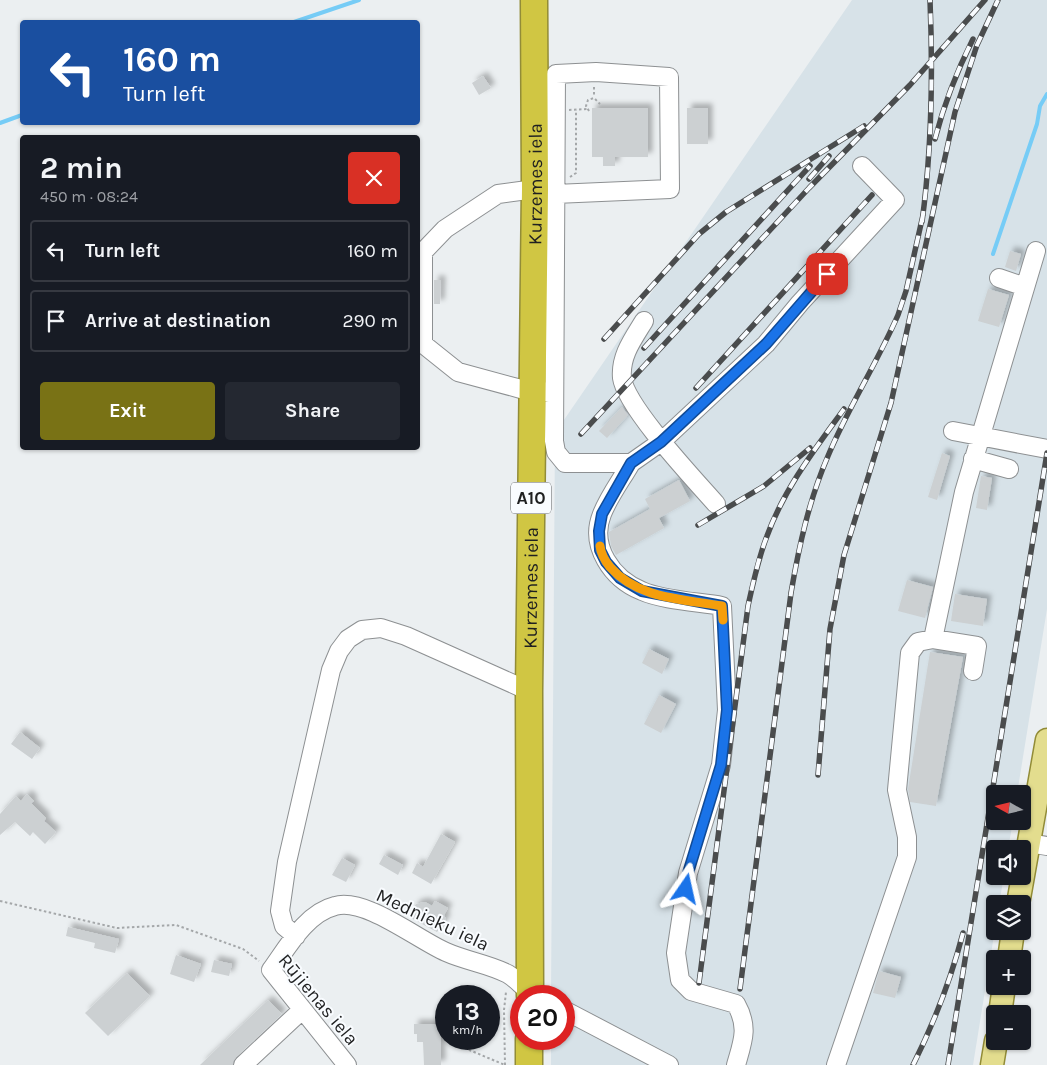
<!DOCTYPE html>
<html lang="en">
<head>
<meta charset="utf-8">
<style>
	body { margin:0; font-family:Karla,sans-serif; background:#242831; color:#f1f3f6; height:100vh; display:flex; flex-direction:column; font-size:19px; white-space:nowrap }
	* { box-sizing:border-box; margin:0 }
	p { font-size:16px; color:#9ea1a6 }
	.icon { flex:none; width:28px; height:28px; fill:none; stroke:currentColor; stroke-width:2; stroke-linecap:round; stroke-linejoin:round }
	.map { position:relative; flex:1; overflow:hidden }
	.sheet { position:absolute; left:20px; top:135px; width:400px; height:315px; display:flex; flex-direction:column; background:#171b24; border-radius:5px; box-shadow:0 1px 4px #0004 }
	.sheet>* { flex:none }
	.top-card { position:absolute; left:20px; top:20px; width:400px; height:105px; border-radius:5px; box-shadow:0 1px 4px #0004; background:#1a4fa0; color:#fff; overflow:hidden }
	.needle { width:32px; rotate:278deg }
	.fabs { position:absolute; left:986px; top:785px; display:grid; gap:10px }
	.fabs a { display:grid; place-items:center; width:45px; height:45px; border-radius:5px; background:#171b24; box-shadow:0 1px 4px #0004; font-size:25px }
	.speed { position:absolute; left:435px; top:985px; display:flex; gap:10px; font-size:25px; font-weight:700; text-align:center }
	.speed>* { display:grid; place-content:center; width:65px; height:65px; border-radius:50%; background:#171b24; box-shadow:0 1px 4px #0004; line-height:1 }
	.speed small { font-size:12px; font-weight:400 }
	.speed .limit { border:8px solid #d22; background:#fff; color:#111 }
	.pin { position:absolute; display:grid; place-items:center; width:42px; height:42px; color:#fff; margin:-21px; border-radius:10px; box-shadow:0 2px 8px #0006 }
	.me { position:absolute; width:55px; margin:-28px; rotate:11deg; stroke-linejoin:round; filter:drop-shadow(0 0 4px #0008) }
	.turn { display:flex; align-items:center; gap:18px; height:105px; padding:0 20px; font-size:22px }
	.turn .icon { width:65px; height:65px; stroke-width:2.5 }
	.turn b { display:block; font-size:35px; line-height:42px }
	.round { display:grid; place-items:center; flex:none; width:52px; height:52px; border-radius:5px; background:#242831 }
	.headline { display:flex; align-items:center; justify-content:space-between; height:85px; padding:0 20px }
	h1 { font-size:30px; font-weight:700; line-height:38px }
	.button { display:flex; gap:10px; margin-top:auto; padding:10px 20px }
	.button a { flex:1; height:58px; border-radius:5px; background:#797215; color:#fff; font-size:20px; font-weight:700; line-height:58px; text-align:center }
	.button a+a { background:#242831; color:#f1f3f6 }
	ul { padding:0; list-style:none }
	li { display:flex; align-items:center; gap:15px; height:62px; margin:0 10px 8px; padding:0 10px; border:2px solid #363941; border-radius:5px }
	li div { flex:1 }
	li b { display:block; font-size:19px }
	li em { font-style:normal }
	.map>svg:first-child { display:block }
</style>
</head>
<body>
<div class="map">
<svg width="1047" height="1065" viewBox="0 0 1047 1065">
	<defs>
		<filter id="shadow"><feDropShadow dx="4.5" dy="-4.5" stdDeviation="2.5" flood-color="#0004"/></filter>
	</defs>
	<rect width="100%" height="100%" fill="#ebeff1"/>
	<path fill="#d7e2e8" d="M852 0H1047V609L1017 794H995V821H1013L1008 849H995V876H1004L999 904H995V929L973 1065H551V1039H564V996H551L555 433Z"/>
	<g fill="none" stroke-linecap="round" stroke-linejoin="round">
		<path stroke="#76ccf6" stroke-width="4" d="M294 22 359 0
			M0 123 22 115
			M993 254 1037 124 1040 106 1047 94"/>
	</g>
	<path fill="#ccd0d2" filter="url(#shadow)" d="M483 76 491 88 479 95 472 83Z
		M592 108H648V157H615V166H603V157H592Z
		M687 108H708V144H687Z
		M1010 251 1021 254 1016 271 1005 267Z
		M434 280H441L440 304H434Z
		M988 289 1009 295 999 327 978 321Z
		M622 407 628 415 607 438 599 431Z
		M942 453 950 456 937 500 928 497Z
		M981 476 992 478 987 510 976 508Z
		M679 480 690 501 659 518 664 528 616 555 611 546 609 532 650 509 645 499Z
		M907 580 933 587 925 618 898 611Z
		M955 594 987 599 983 626 951 621Z
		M649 649 669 659 662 674 642 663Z
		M930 652 963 657 936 806 910 802 908 789Z
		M659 695 676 704 661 733 644 724Z
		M20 732 40 748 32 759 11 744Z
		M27 794 34 801 31 803 46 818 44 821 56 832 45 844 33 832 30 836 15 822 0 835V814L16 796 21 801Z
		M441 834 455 842 431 884 412 873 417 863 423 867Z
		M384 855 403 865 398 875 379 864Z
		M342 858 355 865 346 882 332 875Z
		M435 901 448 908 444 915 446 919 437 932 409 917 416 904 425 902 432 906Z
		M68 927 119 939 115 953 94 948 95 943 66 936Z
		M176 955 201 964 194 982 170 974Z
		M214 960 232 964 229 976 211 972Z
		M879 971 901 977 895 998 873 993Z
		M127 973 150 996 108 1036 85 1013Z
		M268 1000 282 1014 236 1057 233 1065H200Z
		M414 1024H441V1065H424L423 1042H417V1034H414Z"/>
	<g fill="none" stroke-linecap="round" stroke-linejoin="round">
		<defs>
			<path id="minor" d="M999 278 1025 287
				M644 321C633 339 620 356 622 378 626 407 695 480 716 504
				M554 393 521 389 458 372 423 344V252L445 229 498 194 535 189 555 194 670 189 669 77 596 72 556 74 554 441 556 452 565 463H631L661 442 766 344 800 303 895 200 862 166
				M953 431 1047 449
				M973 459 1009 469
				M631 463C622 479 609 496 602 514 589 546 612 579 642 591 662 600 699 602 722 606L727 710 721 765 688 873 676 953 680 980 691 991 736 1004C749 1027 743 1041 736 1065
				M933 639 964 492 1036 251
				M1029 843 1047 846
				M296 936 284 926 280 911 287 862 331 670 339 651 348 639 362 630 381 628 406 636 529 691
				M564 1010 669 1065
				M243 1065 302 1010
				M347 1065 271 970C287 948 306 913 335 906 365 897 418 940 446 952 466 961 489 964 508 974 518 980 525 990 535 995
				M836 1065 907 857V837L897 790 910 653 918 642 933 639 977 646 973 671"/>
			<path id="major" d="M1018 904 1047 740
				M1009 959 1013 931
				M1000 1014 1004 986
				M992 1065 996 1041"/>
			<g id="highway">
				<path id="s1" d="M530 996 529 691 535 189 534 0"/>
				<path d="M529 1065V1039"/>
			</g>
		</defs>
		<use href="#minor" stroke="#8d9092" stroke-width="20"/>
		<use href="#major" stroke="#928c37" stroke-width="25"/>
		<use href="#highway" stroke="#928c37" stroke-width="29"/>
		<path stroke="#a4a7a9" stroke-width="2" stroke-dasharray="2.5 2.5" stroke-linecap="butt" d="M594 87V97
			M569 110 587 109
			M589 111 586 106 588 100 594 98 600 104
			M570 177 576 173V110
			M0 901 117 928 176 925 243 949 259 961
			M455 1044 505 1065
			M505 1065 504 1010 506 992"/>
		<use href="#minor" stroke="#fff" stroke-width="18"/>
		<use href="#major" stroke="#e3dd8e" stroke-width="22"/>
		<use href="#highway" stroke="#d0c643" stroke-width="26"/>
		<defs>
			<path id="rail" d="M935 139C944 104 957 71 973 39
				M809 179 829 156
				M922 222C932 148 933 74 930 0
				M604 339 699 234 726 212 864 126
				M644 348 810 166
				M696 388 872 195
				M581 434 809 188 910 85 985 0
				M698 525 764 486 810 448
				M818 775 830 629 844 555 891 403 955 112 977 45 998 0
				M699 983 748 606C753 583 758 559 767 536 784 489 815 449 844 409
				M740 989 791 593C799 546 809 500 828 456 848 408 877 363 898 315L906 291 923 215
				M913 1065C934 1023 951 979 963 933
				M948 1065 1047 453"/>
		</defs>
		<use href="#rail" stroke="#4a4c4d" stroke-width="5.5"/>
		<use href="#rail" stroke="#f9fcff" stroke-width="4" stroke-dasharray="11" stroke-linecap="butt"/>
	</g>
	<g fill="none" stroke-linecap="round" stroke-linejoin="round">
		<defs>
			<path id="route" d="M686 889 688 873 721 765 727 710 722 606 642 591 620 578 606 562 600 550 599 531 602 514 631 463 661 442 766 344 827 274"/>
		</defs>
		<use href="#route" stroke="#114b97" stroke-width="12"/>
		<use href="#route" stroke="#1a73e8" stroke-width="9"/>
		<path stroke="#f59e0b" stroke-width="9" d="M600 546C601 554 605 561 610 567 638 599 682 599 722 606L723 620"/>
	</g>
	<g text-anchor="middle" stroke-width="4" stroke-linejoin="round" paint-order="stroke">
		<rect fill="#f9fcff" stroke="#606264" stroke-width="1" x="511" y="482.5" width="40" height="31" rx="4"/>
		<g font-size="18" font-weight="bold" fill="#1f2021">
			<text x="531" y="504">A10</text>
		</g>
		<g font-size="19" fill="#1f2021" stroke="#f9fcff">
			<text dy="7" stroke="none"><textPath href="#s1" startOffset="812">Kurzemes iela</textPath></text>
			<text dy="7" stroke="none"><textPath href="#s1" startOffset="408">Kurzemes iela</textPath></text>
			<text transform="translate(433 919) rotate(25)" y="7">Mednieku iela</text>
			<text transform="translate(319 999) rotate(50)" y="7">Rūjienas iela</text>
		</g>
	</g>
</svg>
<div class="fabs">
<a><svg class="needle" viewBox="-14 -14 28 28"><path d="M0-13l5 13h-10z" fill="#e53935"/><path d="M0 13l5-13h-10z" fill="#9ea1a6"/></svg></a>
<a><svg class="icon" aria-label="sound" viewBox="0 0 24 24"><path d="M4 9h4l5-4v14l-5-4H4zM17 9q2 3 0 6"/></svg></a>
<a><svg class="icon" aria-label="layers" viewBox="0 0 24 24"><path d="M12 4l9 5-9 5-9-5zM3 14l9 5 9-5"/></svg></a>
<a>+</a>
<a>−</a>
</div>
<div class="speed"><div>13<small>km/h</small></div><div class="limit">20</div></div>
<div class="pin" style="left:827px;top:274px;background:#d93025"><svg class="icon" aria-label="arrive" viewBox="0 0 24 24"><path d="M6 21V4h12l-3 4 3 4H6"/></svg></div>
<svg class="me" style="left:686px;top:889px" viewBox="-20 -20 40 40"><path d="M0-17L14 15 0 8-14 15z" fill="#1a73e8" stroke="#fff" stroke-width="4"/></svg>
<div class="top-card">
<div class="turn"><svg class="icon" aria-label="left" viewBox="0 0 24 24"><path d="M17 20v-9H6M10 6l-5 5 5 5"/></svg><div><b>160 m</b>Turn left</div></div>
</div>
<section class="sheet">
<div class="headline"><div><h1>2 min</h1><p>450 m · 08:24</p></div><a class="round" style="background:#d93025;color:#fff"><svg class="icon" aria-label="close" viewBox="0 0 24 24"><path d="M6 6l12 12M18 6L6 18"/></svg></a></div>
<ul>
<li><svg class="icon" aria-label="left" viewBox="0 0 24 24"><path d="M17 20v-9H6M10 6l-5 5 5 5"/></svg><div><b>Turn left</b></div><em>160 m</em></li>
<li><svg class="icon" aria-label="arrive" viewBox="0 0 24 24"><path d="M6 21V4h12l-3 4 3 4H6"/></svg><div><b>Arrive at destination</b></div><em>290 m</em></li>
</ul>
<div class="button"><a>Exit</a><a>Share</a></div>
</section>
</div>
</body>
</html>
